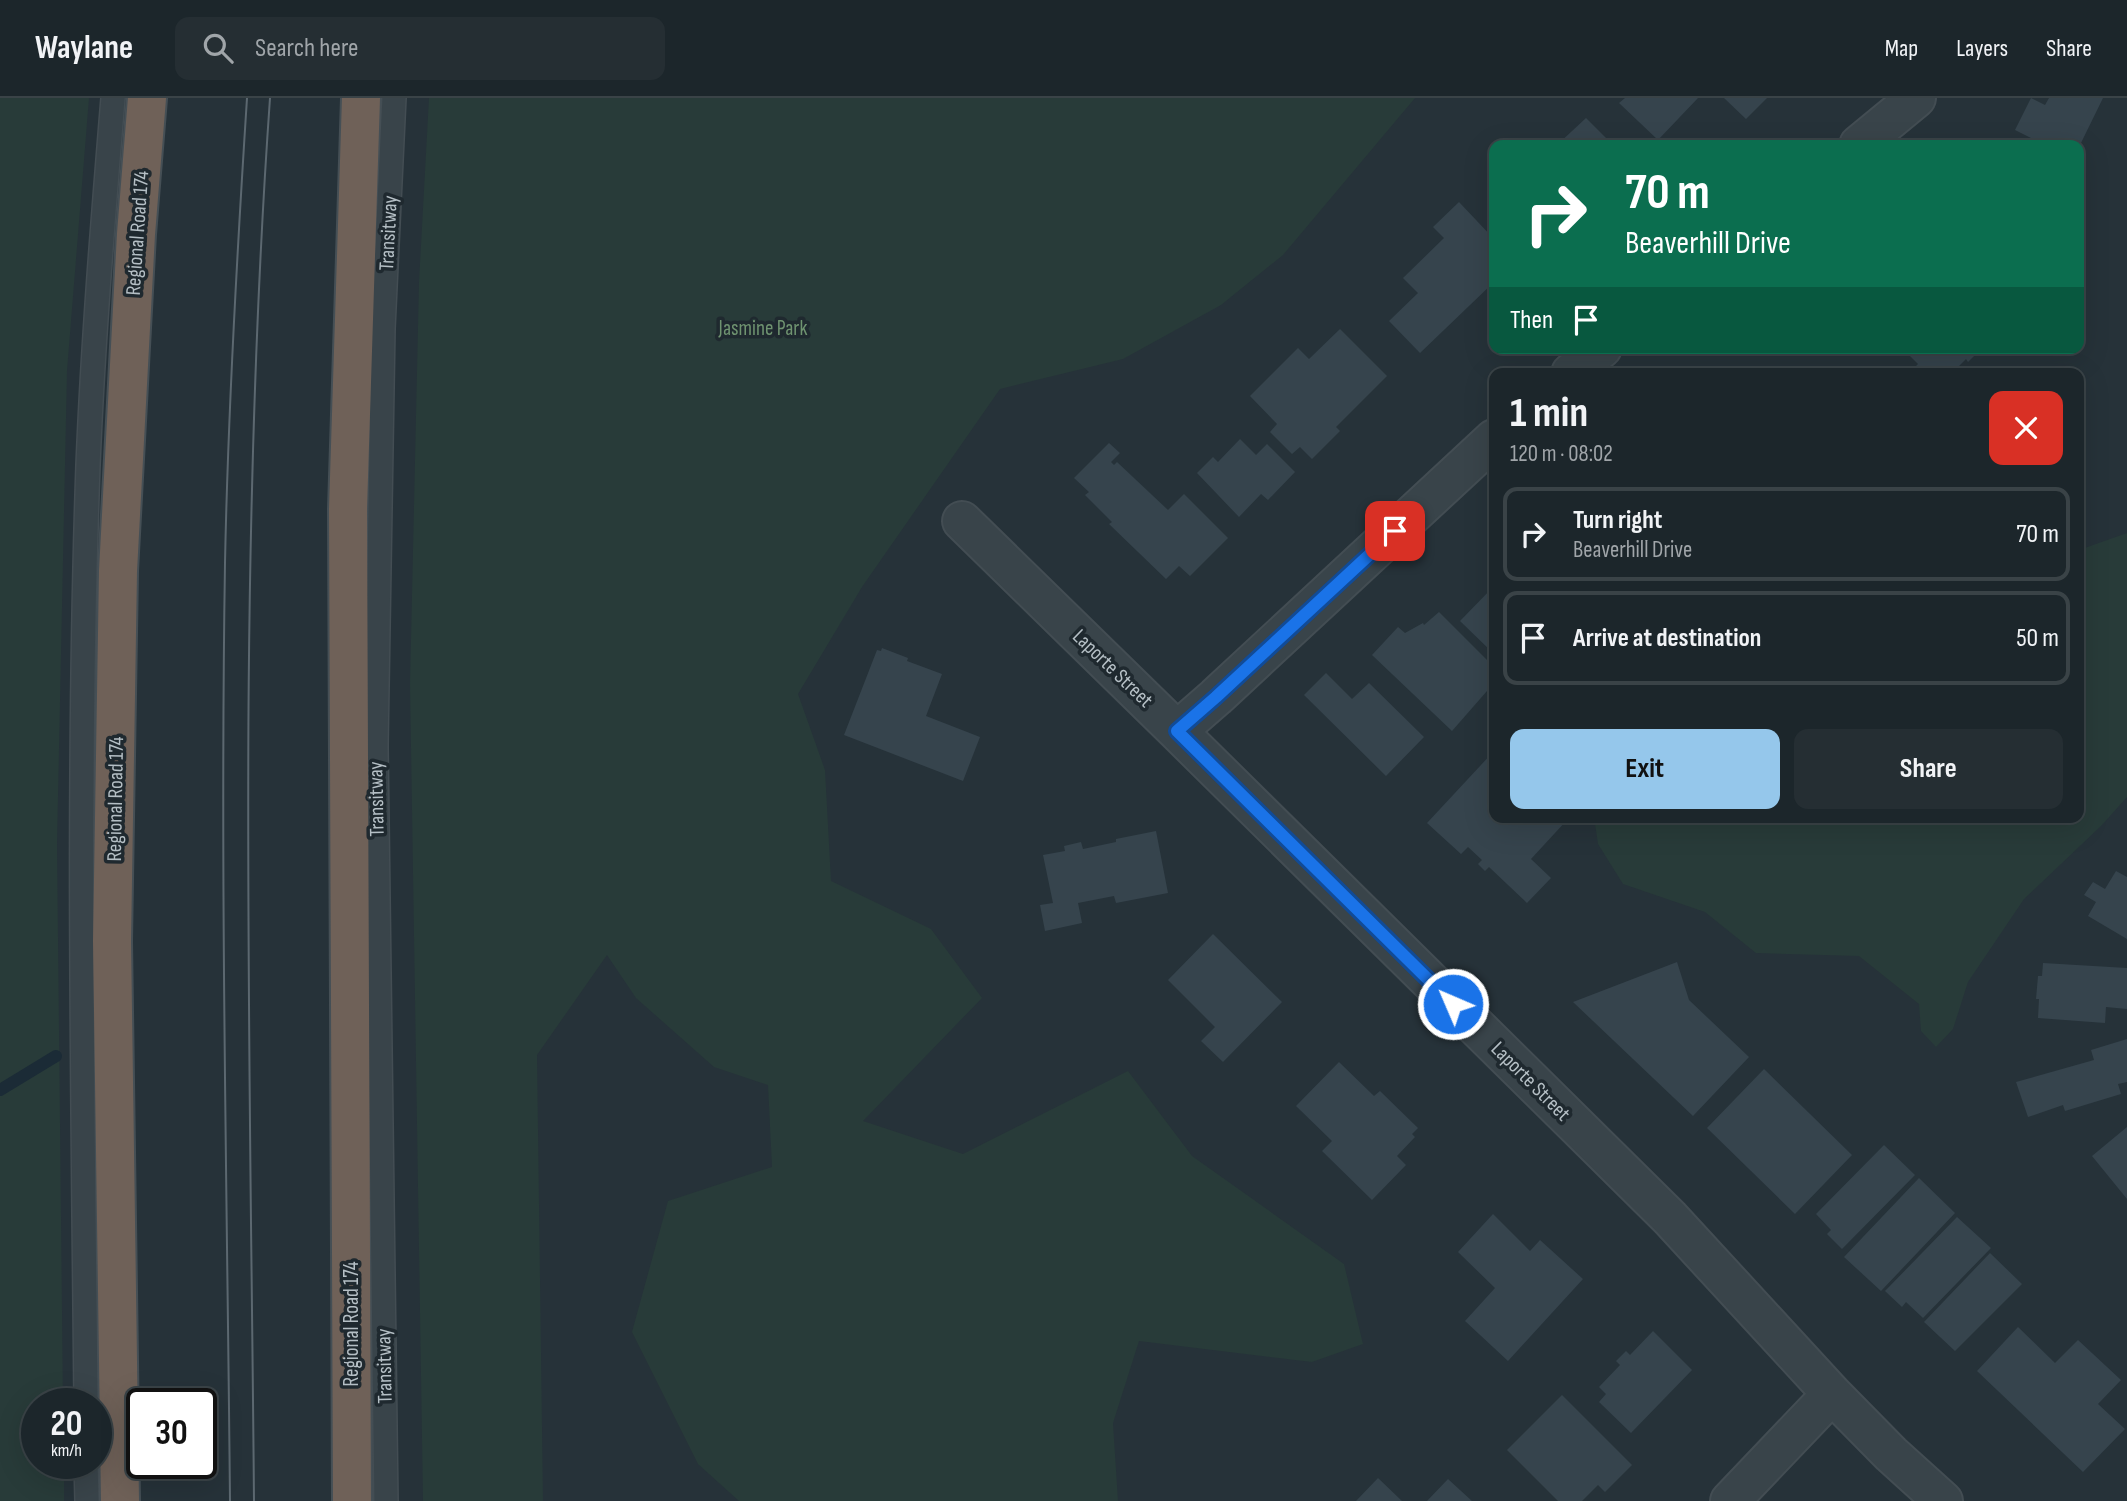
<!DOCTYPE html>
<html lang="en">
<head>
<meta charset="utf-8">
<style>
	body { margin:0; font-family:"Sofia Sans Condensed",sans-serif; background:#252e33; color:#f1f3f6; height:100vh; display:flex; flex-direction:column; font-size:26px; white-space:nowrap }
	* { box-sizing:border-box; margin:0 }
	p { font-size:23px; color:#a0a5a9 }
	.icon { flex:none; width:38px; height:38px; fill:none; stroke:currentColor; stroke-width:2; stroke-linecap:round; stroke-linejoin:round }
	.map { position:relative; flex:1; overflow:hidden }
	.side { position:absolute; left:1489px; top:270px; width:595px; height:455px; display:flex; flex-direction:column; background:#1c262b; border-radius:14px; box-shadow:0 7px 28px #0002,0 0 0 2px #3a4347 }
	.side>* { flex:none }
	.banner { position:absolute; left:1489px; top:42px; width:595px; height:214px; border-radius:14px; box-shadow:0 7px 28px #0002,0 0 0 2px #3a4347; background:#0b6e4f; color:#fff; overflow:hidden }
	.speed { position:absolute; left:21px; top:1290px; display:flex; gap:14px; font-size:35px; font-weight:700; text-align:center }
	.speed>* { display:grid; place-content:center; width:91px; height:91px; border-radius:50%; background:#1c262b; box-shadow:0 7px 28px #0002,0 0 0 2px #3a4347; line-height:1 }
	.speed small { font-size:18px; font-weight:400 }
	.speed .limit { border:4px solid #111; border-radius:10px; background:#fff; color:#111 }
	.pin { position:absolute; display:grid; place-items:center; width:60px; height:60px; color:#fff; margin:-30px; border-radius:14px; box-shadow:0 4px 10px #0006 }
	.me { position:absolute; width:77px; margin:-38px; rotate:315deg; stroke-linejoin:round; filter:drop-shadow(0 0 5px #0008) }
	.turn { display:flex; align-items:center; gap:24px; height:147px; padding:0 21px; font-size:32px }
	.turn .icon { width:91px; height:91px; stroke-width:2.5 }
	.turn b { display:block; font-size:49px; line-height:60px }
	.then { display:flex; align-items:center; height:66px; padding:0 21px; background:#0003; gap:14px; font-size:26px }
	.round { display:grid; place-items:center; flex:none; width:74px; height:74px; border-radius:14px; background:#252e33 }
	.headline { display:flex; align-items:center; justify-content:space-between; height:119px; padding:0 21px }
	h1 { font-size:42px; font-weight:700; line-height:52px }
	.action { display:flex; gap:14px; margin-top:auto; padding:14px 21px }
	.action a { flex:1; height:80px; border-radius:14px; background:#95c7eb; color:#111; font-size:28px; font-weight:700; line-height:80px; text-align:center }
	.action a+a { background:#252e33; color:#f1f3f6 }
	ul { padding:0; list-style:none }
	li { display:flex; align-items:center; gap:21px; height:94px; margin:0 14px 10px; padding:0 7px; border:4px solid #3a4347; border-radius:14px }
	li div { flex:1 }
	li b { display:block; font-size:26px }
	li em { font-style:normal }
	header { display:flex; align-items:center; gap:42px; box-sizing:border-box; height:98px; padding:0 35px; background:#1c262b; border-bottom:2px solid #3a4347 }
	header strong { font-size:33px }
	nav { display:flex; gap:38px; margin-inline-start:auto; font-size:24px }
	.search { width:490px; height:63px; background:#252e33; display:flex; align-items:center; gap:18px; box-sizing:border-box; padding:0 24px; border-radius:14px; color:#a0a5a9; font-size:26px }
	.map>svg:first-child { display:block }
</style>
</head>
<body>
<header>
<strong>Waylane</strong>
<div class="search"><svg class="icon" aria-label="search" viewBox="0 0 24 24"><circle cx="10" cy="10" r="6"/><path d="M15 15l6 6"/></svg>Search here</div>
<nav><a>Map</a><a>Layers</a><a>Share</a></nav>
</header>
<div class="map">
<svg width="2127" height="1403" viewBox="0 0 2127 1403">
	<rect width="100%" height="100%" fill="#263239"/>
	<path fill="#283b39" d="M0 0H89L67 273 57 746 63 1305 37 1306V1365H64V1403H0Z
		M429 0H1415L1283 157 1221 207 1123 261 1000 291 862 489 798 596 825 672 831 783 931 831 982 900 863 1023 963 1056 1128 973 1192 1058 1344 1166 1363 1246 1312 1264 1139 1243 1113 1325 1118 1403H739L698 1366 632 1234 668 1103 772 1069 768 987 714 969 636 900 607 857 537 957 543 1403H423L410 586 419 184Z
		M2127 435V699L2102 727 2024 801 1968 884 1953 931 1936 949 1921 933 1919 906 1859 858 1756 855 1705 814 1623 786 1598 746 1594 719H2079V452Z"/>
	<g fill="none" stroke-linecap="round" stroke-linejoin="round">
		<path stroke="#1b2b36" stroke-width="12" d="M0 992 56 958"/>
	</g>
	<path fill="#36444d" d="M1625 0H1698L1658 42 1619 5Z
		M1724 0H1767L1746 21Z
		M2031 0 2045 7 2049 0H2103L2080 47H2045L2015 32Z
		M1586 20 1613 47H1557Z
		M1459 104 1494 141V184L1420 255 1389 223 1418 195 1403 180 1444 140 1433 129Z
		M1340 231 1387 278 1336 329 1340 333 1312 361 1300 349 1292 356 1270 334 1277 326 1250 298 1298 250 1309 261Z
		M1902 250H1982L1968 264 1966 261 1952 275H1915L1912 272 1918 266Z
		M1240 341 1256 357 1267 346 1295 374 1268 402 1261 396 1239 419 1197 375 1213 359 1218 364Z
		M1109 345 1120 355 1111 364 1114 367 1117 364 1168 412 1184 396 1228 440 1190 478 1179 468 1166 481 1109 426 1112 424 1085 397 1089 394 1074 380Z
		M1494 488V556L1460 523Z
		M1439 514 1494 569V585L1452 633 1372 557 1398 529 1405 535 1423 525 1424 527Z
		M882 550 908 560 907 563 942 576 926 618 980 639 963 683 844 637 877 552 881 553Z
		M1326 575 1352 601 1369 585 1424 639 1386 678 1304 597Z
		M1494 653V719H1564L1567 722 1531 761 1551 780 1527 805 1489 769 1485 773 1478 766 1482 762 1468 749 1461 756 1427 725Z
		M1156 733 1168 795 1116 805 1114 798 1078 805 1082 825 1045 833 1040 807 1053 805 1043 757 1065 753 1064 748 1081 744 1083 751 1116 744V741Z
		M2116 773 2127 779V841L2088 818 2096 804 2084 797 2093 784 2105 791Z
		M1213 836 1282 904 1223 964 1201 943 1215 929 1168 882Z
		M1677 864 1689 902 1749 959 1693 1018 1573 904Z
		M2043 865 2127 870V911L2106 909 2105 925 2038 920 2039 901H2036L2038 878H2042Z
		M2127 941V984L2118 986 2121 996 2065 1013 2063 1007 2028 1019 2016 984 2094 962 2091 952Z
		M1339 964 1374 998 1380 993 1418 1030 1412 1036 1415 1039 1397 1058 1406 1067 1372 1102 1322 1053 1332 1043 1296 1008Z
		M1764 971 1852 1057 1795 1116 1707 1030Z
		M2127 1029V1101L2092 1058Z
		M1884 1047 1915 1077 1842 1151 1827 1136 1831 1132 1816 1116Z
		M1919 1080 1955 1115 1881 1193 1844 1159Z
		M1493 1116 1530 1153 1540 1142 1583 1181 1508 1263 1465 1223 1495 1190 1458 1154Z
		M1957 1119 1991 1150 1923 1220 1906 1204 1902 1209 1885 1193Z
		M1990 1155 2022 1186 1955 1253 1924 1224Z
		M2018 1229 2055 1265 2078 1242 2121 1282 2098 1306 2125 1331 2083 1374 1977 1273Z
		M1653 1233 1692 1272 1631 1335 1599 1304 1606 1296 1599 1289 1620 1267 1616 1263 1626 1253 1630 1257Z
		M1562 1297 1632 1367 1605 1394 1598 1387 1582 1403H1558L1507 1352Z
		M1378 1380 1402 1403H1356Z
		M1448 1381 1472 1403H1427Z"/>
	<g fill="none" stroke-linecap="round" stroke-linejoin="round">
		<defs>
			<path id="service" d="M86 1306C83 993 77 679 88 367 93 244 103 122 113 0
				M86 1365 87 1403
				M386 1403 376 648 383 231 394 0"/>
			<path id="minor" d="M1859 47 1916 0
				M1571 275 1602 250
				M962 423 1177 633 1670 1120 1832 1296 1891 1356 1943 1403
				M1177 633 1216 599 1494 341
				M1730 1403 1832 1296"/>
			<path id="motorway" d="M120 1403 112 843 118 473 136 136 147 0
				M352 1403 348 411 361 0"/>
		</defs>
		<use href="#service" stroke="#434d53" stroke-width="26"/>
		<use href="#minor" stroke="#434d53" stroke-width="42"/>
		<use href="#motorway" stroke="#454f55" stroke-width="42"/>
		<use href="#service" stroke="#39444a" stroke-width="23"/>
		<use href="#minor" stroke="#39444a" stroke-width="38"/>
		<use href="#motorway" stroke="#6f6158" stroke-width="38"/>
		<path stroke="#5c6870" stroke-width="2" d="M230 1403C227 1090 220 778 225 465 228 310 237 155 247 0
			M254 1403C250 935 237 467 270 0"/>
	</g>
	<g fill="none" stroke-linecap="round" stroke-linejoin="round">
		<defs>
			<path id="route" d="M1395 433 1216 599 1177 633 1453 906"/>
		</defs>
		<use href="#route" stroke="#114b97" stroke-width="18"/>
		<use href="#route" stroke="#1a73e8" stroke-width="12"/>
	</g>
	<g text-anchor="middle" stroke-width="7" stroke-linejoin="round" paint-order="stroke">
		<g font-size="21" fill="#b5bfc5" stroke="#1f292f">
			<text transform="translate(137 135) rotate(-86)" y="7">Regional Road 174</text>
			<text transform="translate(388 135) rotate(-87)" y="7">Transitway</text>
			<text transform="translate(1113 570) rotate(44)" y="7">Laporte Street</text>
			<text transform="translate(115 701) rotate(-89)" y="7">Regional Road 174</text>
			<text transform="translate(376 701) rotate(-91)" y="7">Transitway</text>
			<text transform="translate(1531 983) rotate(45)" y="7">Laporte Street</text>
			<text transform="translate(351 1226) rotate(-90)" y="7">Regional Road 174</text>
			<text transform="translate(384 1268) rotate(-91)" y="7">Transitway</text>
		</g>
		<g font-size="21" fill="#6f9370" stroke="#1f292f">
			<text x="763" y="237">Jasmine Park</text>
		</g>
	</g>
</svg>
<div class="speed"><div>20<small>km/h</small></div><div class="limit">30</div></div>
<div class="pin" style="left:1395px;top:433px;background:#d93025"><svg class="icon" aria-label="arrive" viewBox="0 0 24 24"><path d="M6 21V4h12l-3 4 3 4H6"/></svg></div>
<svg class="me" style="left:1453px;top:906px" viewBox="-20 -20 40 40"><circle r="17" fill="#1a73e8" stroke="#fff" stroke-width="3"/><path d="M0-11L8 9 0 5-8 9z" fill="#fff"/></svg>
<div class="banner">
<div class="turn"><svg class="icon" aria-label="right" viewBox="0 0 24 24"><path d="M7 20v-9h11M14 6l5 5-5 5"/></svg><div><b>70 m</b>Beaverhill Drive</div></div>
<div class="then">Then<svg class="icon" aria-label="arrive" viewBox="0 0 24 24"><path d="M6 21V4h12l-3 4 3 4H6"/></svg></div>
</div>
<section class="side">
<div class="headline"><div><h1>1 min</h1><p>120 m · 08:02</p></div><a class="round" style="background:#d93025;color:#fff"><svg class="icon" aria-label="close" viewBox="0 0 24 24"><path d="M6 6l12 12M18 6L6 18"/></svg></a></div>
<ul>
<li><svg class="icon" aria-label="right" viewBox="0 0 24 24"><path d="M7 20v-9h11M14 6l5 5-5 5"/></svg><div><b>Turn right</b><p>Beaverhill Drive</p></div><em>70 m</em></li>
<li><svg class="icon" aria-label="arrive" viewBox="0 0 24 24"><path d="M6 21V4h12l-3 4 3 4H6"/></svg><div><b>Arrive at destination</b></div><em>50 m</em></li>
</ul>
<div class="action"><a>Exit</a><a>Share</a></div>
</section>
</div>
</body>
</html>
